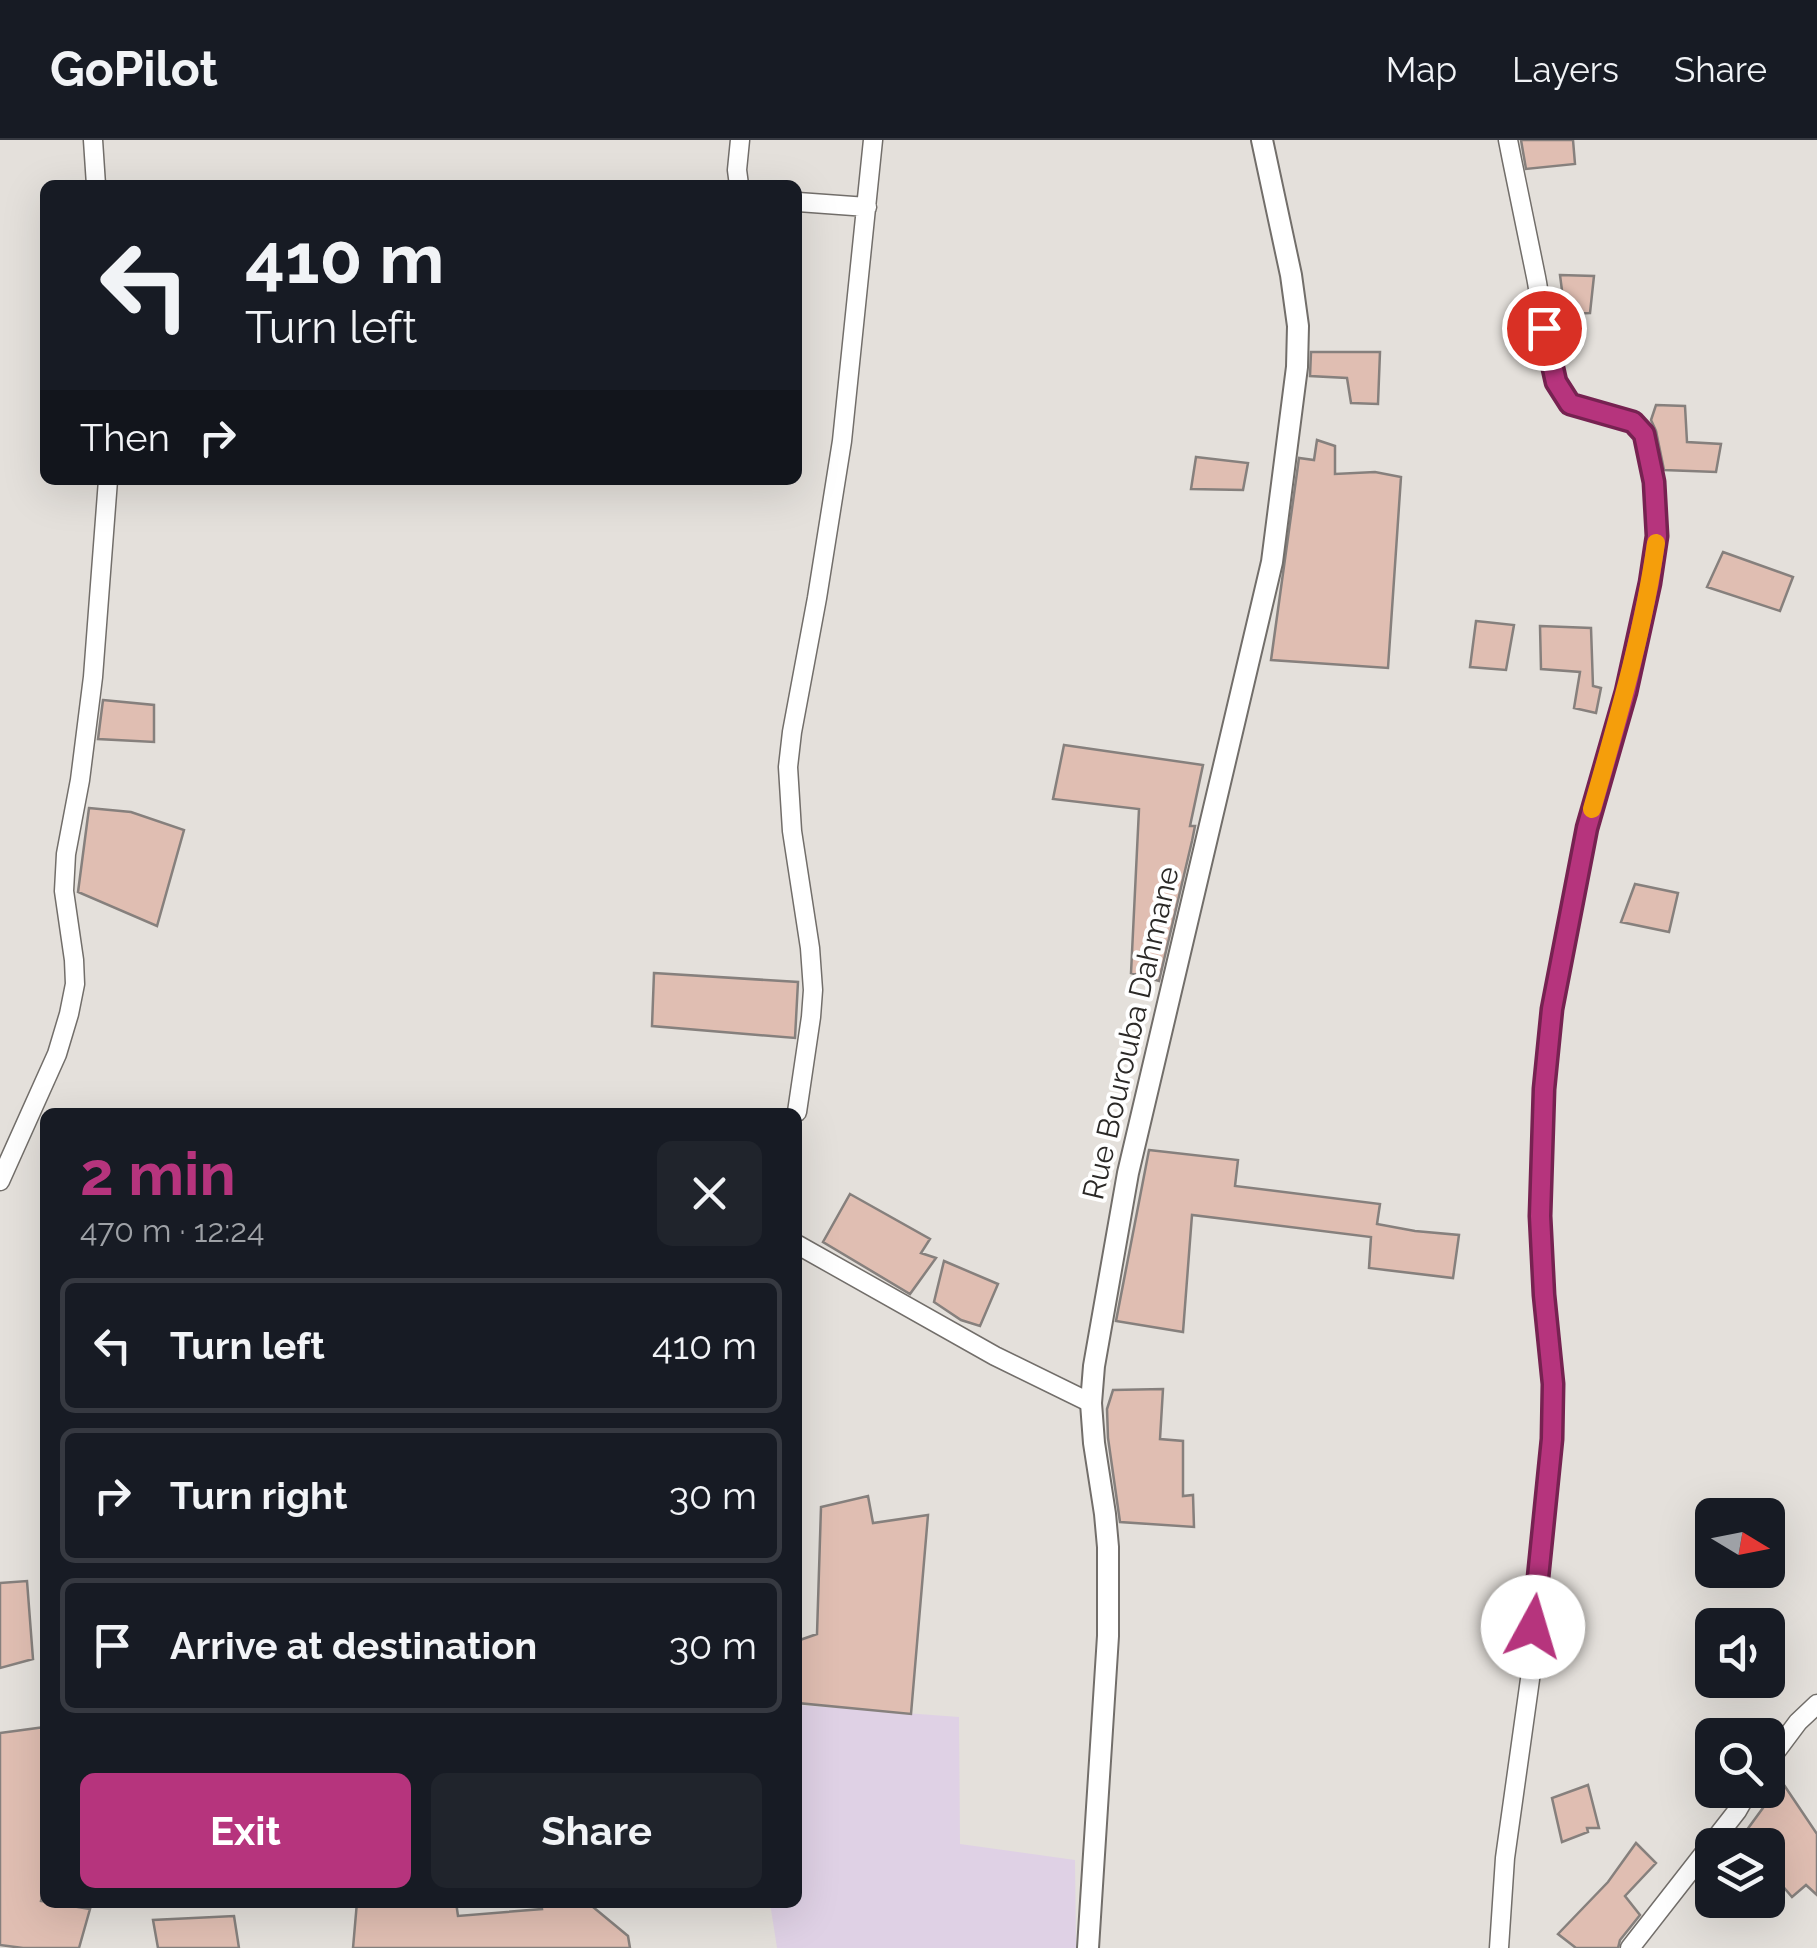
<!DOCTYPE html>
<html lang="en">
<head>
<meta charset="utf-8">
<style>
	body { margin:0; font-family:Raleway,sans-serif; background:#20242c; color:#f1f3f6; height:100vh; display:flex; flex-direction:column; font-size:38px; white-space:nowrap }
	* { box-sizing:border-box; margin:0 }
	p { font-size:32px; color:#9ea1a6 }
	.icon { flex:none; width:55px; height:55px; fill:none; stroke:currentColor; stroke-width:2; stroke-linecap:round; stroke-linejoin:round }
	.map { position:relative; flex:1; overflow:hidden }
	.panel { position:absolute; left:40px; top:968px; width:762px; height:800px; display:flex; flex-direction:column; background:#171b24; border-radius:15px; box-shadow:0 10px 40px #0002 }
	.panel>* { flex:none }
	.hud { position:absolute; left:40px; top:40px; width:762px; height:305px; border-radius:15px; box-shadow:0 10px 40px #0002; background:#171b24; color:#f1f3f6; overflow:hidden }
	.needle { width:65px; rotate:100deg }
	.buttons { position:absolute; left:1695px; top:1358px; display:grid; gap:20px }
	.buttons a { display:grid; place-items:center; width:90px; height:90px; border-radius:15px; background:#171b24; box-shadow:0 10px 40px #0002; font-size:50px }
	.pin { position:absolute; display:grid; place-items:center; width:85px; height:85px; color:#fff; margin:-42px; border:5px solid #fff; border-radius:50%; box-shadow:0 2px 10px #0007 }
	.me { position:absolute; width:110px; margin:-55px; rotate:6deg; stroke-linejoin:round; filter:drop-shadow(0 0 8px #0008) }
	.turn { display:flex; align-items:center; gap:35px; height:210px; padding:0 40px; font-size:45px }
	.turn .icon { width:130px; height:130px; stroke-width:2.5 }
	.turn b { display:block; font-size:70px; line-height:85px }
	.then { display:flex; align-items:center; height:95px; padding:0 40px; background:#0003; gap:20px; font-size:38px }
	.round { display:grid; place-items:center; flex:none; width:105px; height:105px; border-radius:15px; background:#20242c }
	.head { display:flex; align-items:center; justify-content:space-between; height:170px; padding:0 40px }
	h1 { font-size:60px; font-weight:700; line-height:75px; color:#b6347d }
	.button { display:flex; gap:20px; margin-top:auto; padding:20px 40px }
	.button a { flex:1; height:115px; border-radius:15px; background:#b6347d; color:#fff; font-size:40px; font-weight:700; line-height:115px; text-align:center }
	.button a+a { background:#20242c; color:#f1f3f6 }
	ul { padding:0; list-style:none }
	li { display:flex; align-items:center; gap:30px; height:135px; margin:0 20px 15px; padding:0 20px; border:5px solid #363941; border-radius:15px }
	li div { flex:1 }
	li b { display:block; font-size:38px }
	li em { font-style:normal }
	header { display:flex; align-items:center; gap:60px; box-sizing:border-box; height:140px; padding:0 50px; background:#171b24; border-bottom:2px solid #363941 }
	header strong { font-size:48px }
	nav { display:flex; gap:55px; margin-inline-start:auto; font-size:35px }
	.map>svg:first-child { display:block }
</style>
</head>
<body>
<header>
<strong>GoPilot</strong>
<nav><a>Map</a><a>Layers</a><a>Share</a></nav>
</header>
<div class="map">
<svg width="1817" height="1808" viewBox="0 0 1817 1808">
	<rect width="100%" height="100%" fill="#e4e0db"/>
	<path fill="#dfd1e5" d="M798 1565 959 1577 960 1704 1075 1720 1076 1808H777L770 1763 798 1762Z"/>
	<path fill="#e0beb2" stroke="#86807d" stroke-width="2.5" d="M1521 0H1573L1575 24 1526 29Z
		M1560 135 1594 136 1590 173 1565 174Z
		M1311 212H1380L1378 264 1351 263 1347 238 1310 236Z
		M1656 265 1685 266 1687 302 1721 304 1716 332 1664 330 1656 291 1651 280Z
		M1317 300 1335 306V334L1375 332 1401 337 1388 528 1271 520 1299 318 1314 320Z
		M1196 317 1248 323 1243 350 1191 349Z
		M1723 412 1793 437 1780 471 1707 447Z
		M1476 481 1514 485 1506 530 1470 527Z
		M1540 486 1591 488 1593 546 1601 548 1596 573 1574 568 1580 532 1541 529Z
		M103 560 154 565V602L98 599Z
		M1064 605 1203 625 1190 686H1195L1192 701 1159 841 1131 833 1139 669 1053 659Z
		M89 668 131 672 184 690 157 786 78 752Z
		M1635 744 1678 753 1669 792 1621 782Z
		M654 833 798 842 795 898 652 886Z
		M1149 1010 1238 1020 1235 1046 1380 1064 1377 1084 1415 1091 1459 1095 1453 1138 1369 1128 1371 1097 1192 1075 1183 1192 1116 1181Z
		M850 1054 930 1099 921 1113 936 1118 910 1154 823 1102Z
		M944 1121 998 1144 980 1186 961 1180 934 1162Z
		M1163 1249 1160 1299 1183 1301V1356L1193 1355 1194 1387 1120 1382 1108 1298 1107 1269 1113 1250Z
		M868 1356 873 1383 928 1375 911 1574 798 1563 800 1500 817 1494 821 1367Z
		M27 1441 33 1519 0 1528V1443Z
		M45 1587V1741L41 1761 90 1769 79 1808H23L0 1805V1593Z
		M1782 1642 1817 1694V1755L1806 1745 1792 1757 1768 1729V1705H1747L1741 1698Z
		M1588 1645 1599 1688H1587L1588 1692 1562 1702 1552 1658Z
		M1636 1703 1656 1723 1625 1756 1640 1775 1620 1800 1618 1808H1576L1558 1794 1608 1742Z
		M357 1762H456L458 1776 542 1769 541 1762H587L628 1796 630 1808H353Z
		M234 1776 239 1808H158L153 1780Z"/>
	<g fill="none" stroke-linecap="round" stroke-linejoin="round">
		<defs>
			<path id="minor" d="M93 0 96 45
				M739 45 737 30 740 0
				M798 62 867 67
				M797 972 811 877 813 850 810 808 792 691 788 627 792 592 817 458 842 301 873 0
				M0 1041 57 914 69 874 75 844 74 820 64 751 66 714 80 640 93 537 108 340
				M798 1105 995 1216 1091 1263
				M1768 1622 1798 1582 1817 1564
				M1499 1808 1505 1718 1532 1525 1533 1487 1552 1299 1553 1243 1544 1155 1540 1076 1544 949 1552 869 1587 688 1627 552 1650 443 1657 396 1654 342 1644 294 1633 282 1570 264C1543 234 1544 176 1536 137 1527 92 1517 46 1508 0
				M1630 1808 1737 1671 1749 1650"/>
			<path id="tertiary" d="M1088 1808 1108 1496V1407L1105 1374 1094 1303 1091 1263 1094 1226 1128 1033 1272 422 1297 227 1298 186 1291 135 1262 0"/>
		</defs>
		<use href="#minor" stroke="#726e6a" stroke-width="21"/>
		<use href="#tertiary" stroke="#726e6a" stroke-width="24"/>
		<use href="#minor" stroke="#fff" stroke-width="18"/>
		<use href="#tertiary" stroke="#fff" stroke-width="20"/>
	</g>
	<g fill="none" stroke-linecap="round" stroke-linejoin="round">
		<defs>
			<path id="route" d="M1533 1487 1552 1299 1553 1244 1544 1155 1540 1076 1544 949 1552 869 1587 688 1626 552 1650 443 1657 396 1654 342 1644 294 1633 282 1570 264 1556 242 1544 188"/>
		</defs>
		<use href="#route" stroke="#762251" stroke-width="25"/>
		<use href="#route" stroke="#b6347d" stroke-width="18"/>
		<path stroke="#f59e0b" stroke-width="18" d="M1592 669C1617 581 1643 494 1656 403"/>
	</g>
	<g text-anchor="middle" stroke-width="8" stroke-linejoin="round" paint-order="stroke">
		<g font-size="30" fill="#2b2927" stroke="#fff">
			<text transform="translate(1131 893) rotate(-77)" y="10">Rue Bourouba Dahmane</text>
		</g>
	</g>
</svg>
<div class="buttons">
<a><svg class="needle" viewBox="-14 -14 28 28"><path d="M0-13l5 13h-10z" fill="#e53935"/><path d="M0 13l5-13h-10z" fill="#9ea1a6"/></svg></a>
<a><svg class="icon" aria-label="sound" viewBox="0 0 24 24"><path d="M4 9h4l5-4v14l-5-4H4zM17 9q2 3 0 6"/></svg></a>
<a><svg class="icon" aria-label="search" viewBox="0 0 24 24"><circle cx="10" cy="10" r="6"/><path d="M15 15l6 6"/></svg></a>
<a><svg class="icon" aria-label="layers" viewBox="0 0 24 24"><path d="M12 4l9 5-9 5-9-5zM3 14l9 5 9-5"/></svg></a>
</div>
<div class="pin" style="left:1544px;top:188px;background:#d93025"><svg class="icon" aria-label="arrive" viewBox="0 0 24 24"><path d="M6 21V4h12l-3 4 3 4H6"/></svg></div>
<svg class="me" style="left:1533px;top:1487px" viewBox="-20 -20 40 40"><circle r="19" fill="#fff"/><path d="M0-13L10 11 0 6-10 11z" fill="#b6347d"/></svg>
<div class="hud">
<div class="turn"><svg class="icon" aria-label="left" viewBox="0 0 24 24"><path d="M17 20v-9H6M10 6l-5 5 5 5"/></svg><div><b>410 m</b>Turn left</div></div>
<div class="then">Then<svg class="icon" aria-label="right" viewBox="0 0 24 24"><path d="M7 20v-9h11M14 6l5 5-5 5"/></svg></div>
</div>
<section class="panel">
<div class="head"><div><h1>2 min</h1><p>470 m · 12:24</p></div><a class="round"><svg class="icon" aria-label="close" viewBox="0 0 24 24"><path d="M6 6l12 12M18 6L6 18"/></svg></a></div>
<ul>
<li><svg class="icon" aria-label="left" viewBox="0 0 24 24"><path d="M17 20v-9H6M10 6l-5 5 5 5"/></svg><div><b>Turn left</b></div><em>410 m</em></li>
<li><svg class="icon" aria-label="right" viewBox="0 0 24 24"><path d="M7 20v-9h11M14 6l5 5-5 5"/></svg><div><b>Turn right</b></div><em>30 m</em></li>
<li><svg class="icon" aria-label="arrive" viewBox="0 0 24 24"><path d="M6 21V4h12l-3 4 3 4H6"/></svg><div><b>Arrive at destination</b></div><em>30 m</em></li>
</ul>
<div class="button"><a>Exit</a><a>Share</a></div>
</section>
</div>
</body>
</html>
